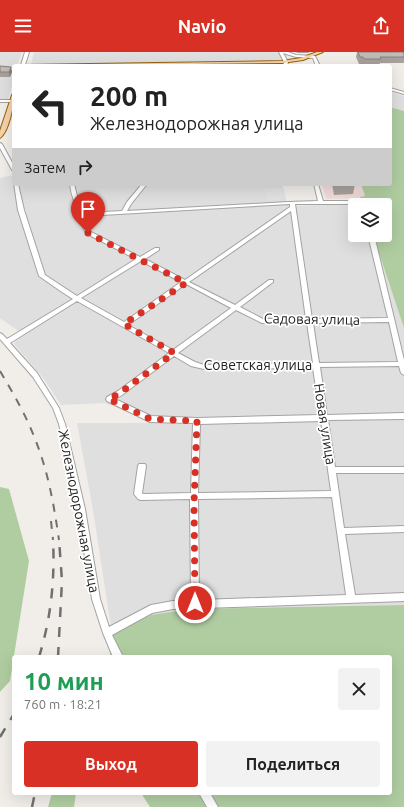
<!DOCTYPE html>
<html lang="ru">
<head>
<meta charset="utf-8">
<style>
	body { margin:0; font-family:Ubuntu,sans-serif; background:#f2f2f2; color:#222; height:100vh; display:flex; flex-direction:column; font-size:15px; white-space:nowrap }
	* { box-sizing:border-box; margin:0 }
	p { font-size:13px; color:#767676 }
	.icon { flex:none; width:22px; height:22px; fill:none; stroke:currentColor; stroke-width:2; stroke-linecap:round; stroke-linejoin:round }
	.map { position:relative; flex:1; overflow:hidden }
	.side { position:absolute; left:12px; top:603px; width:380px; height:140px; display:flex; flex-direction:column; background:#fff; border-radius:4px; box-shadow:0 4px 16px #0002 }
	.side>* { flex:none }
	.guide { position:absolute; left:12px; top:12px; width:380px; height:122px; border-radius:4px; box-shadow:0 4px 16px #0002; background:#fff; color:#222; overflow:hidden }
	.controls { position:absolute; left:348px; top:146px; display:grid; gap:8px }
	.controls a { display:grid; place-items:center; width:44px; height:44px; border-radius:4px; background:#fff; box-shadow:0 4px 16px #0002; font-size:20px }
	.pin { position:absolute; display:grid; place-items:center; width:34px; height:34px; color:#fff; margin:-41px -17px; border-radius:50% 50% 50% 0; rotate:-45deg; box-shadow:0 0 4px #0007 }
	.pin .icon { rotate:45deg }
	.me { position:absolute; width:44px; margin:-22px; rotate:0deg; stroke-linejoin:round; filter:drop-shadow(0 0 3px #0008) }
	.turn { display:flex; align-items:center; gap:14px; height:84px; padding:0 12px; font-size:18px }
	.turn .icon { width:52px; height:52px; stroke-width:2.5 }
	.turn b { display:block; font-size:28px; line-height:34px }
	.then { display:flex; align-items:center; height:38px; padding:0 12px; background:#0003; gap:8px; font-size:15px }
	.round { display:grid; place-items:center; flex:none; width:42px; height:42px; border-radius:4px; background:#f2f2f2 }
	.summary { display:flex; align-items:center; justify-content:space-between; height:68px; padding:0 12px }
	h1 { font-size:24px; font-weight:600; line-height:30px; color:#1e9e55 }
	.primary-button { display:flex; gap:8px; margin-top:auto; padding:8px 12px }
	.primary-button a { flex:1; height:46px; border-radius:4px; background:#d93025; color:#fff; font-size:16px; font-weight:600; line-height:46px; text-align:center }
	.primary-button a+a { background:#f2f2f2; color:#222 }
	header { display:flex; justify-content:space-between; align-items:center; height:52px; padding:0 12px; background:#d93025; color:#fff; font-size:18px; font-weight:600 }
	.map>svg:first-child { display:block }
</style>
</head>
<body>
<header><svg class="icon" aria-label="menu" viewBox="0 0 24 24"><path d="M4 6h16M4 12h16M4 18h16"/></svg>Navio<svg class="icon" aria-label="share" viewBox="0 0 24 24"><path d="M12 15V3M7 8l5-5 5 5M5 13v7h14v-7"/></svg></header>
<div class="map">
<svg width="404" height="755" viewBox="0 0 404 755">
	<rect width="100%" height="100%" fill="#f1eee9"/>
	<path fill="#e0dfdf" d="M0 0H22L17 14H14V16H0Z
		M34 0H280L282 8 31 12Z
		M282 12 283 14H35Z
		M0 18H14V27L8 47H0Z
		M390 40 404 44V59L390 55Z
		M14 123V132H282L288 154 362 152 355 153V183H373L404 276V553L191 557 112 582 93 458 77 371H148L145 367 105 351 61 353 44 327 14 292 16 289 24 283 0 266V126Z"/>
	<path fill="#f0dbda" d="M322 132H363L367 144 361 146 326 147Z"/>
	<path fill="#b0cda1" d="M390 55 404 59V276L373 183H385V153H363L360 145 365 144 361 132H390Z
		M0 435 9 437 29 509 10 629 0 640Z
		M404 553V755H150L141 741H390V605H110L112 582 151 563 191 557Z
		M52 741H76L74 755H48Z"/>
	<path fill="#e2e2e2" d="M265 136H284L285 145H281V148H268Z"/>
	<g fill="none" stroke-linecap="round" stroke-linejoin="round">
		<defs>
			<path id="minor" d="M25 0H29L25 13 22 14 21 13Z
				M279 0H288L296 3 315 4 320 14H316L313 6 296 5 283 1 288 10 287 14H283L284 10Z
				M0 16H14V18H0Z
				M390 36 404 40V42L390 38Z
				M0 48H14V50H0Z
				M0 91 2 92 14 114V119L12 118 0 96Z
				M14 131 18 132 24 158 45 223 77 244 136 207 87 182C82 176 82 171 80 164 76 153 71 144 70 132H74L77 144 84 161 122 159 127 150 142 132H147L131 152 127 159 288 150 318 149 314 132H318L323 149H361L363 153H357V152H295L312 267 388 266 368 183H374L404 308V323L401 321 399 314 320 315 327 363 404 361V367L328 368 335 415H404V421H336L344 476 404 474V480L345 482 355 543 404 541V549L173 557 152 561 112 583 123 605H113L103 581 92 547 77 457 59 372 53 356 33 325 0 287V281L2 282 7 287 73 247 62 240 39 224 18 158ZM290 152V155L185 228 145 207 159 198V196H155L140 205 91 180 88 175 85 164ZM291 159 306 267H263L240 255 273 230V228H269L235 253 189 230ZM141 209 181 230 124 270 81 246ZM186 232 231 256 173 298 128 273ZM77 249 169 301 118 339 107 345 106 347 107 349 150 370 193 371 191 441 143 442 142 441 146 414 145 412H139L138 414 134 442 138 447 141 448 190 447 191 548 173 549 151 553 109 575 100 547 85 457 65 372 59 356 37 321 10 291ZM236 258 262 271H307L313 311 204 313 195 310 178 301ZM389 270 398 310 319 311 313 271ZM174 304 191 314 204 317 313 316 320 363 197 366 151 364 115 347 122 343ZM321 369 331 439 198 441 200 372ZM332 445 346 543 199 548 198 447Z
				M199 741H210L218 755H207Z"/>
			<path id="major" d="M317 0H323L303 8 282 11 21 14 23 13 282 9 301 6Z
				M14 42C14 52 9 80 0 86V79L12 43Z"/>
		</defs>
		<use href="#minor" stroke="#a3a3a3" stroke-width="2"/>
		<use href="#major" stroke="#95620b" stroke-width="2"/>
		<use href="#minor" fill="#fff" fill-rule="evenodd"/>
		<use href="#major" fill="#f6d2aa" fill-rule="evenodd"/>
		<path stroke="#707070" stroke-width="2" stroke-dasharray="8 8" stroke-linecap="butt" d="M0 319C13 341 26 363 35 387 48 419 54 453 59 488
			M51 469 53 488"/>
		<path stroke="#707070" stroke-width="2.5" stroke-dasharray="10 10" stroke-linecap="butt" d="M39 605C51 566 55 528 53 487
			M58 605 62 529 59 487
			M0 685 14 662
			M32 755 35 741"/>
	</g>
	<path fill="#a7a09d" d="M295 0H310L308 1H298Z
		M357 0H403L404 2V11H380L379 13H362V12H359L356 5Z
		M0 14 11 15 12 20 10 25H0Z
		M332 132H355L353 142 334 143Z"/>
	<path fill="#88827f" d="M11 15 12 20 10 25 9 20Z"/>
	<path fill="#c2bab6" stroke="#88827f" d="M358 0H403L404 2V5H380L381 7H364L363 5H360Z
		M0 14 11 15 9 20H0Z"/>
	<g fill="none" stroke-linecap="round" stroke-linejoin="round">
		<path stroke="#d93025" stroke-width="7" stroke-dasharray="0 12.6" d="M88 181 186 231 124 272 174 301 120 341 109 347 150 367 197 369 194 452 195 551"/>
	</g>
	<g text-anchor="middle" stroke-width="3.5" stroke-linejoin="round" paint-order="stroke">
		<g font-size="14" fill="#222" stroke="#fff">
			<text transform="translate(312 267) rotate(1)" y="5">Садовая улица</text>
			<text x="258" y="318">Советская улица</text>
			<text transform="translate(325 372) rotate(81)" y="5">Новая улица</text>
			<text transform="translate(79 459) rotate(79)" y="5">Железнодорожная улица</text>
		</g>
	</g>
</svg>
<div class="controls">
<a><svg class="icon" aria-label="layers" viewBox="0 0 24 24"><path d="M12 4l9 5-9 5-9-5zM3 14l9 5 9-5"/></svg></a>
</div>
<div class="pin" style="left:88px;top:181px;background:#d93025"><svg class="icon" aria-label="arrive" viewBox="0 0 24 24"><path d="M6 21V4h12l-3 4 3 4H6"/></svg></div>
<svg class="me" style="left:195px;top:551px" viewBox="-20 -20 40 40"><circle r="17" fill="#d93025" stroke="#fff" stroke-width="3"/><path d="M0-11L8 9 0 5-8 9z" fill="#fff"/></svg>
<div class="guide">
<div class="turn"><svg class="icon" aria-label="left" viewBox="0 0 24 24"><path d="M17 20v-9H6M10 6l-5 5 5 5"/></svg><div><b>200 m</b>Железнодорожная улица</div></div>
<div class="then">Затем<svg class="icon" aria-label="right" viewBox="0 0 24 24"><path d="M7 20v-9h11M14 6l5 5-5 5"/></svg></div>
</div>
<section class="side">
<div class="summary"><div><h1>10 мин</h1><p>760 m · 18:21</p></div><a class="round"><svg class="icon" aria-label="close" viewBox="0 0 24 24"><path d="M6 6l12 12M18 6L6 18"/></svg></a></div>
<div class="primary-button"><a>Выход</a><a>Поделиться</a></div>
</section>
</div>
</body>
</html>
